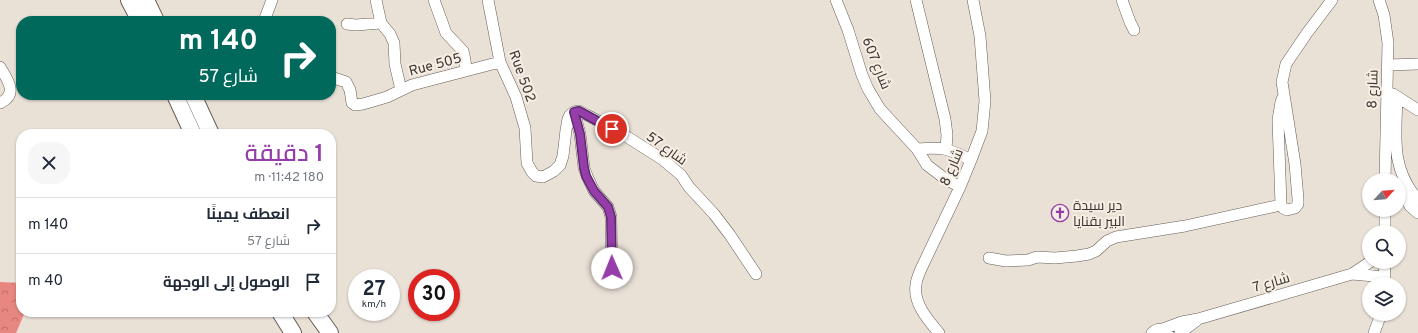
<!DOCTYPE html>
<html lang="ar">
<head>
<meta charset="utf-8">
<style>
	body { margin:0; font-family:Overpass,Cairo,sans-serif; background:#f6f6f7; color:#1f2937; direction:rtl; height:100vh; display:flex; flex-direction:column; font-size:15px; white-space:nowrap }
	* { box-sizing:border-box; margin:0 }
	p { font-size:13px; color:#747a83 }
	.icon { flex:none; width:22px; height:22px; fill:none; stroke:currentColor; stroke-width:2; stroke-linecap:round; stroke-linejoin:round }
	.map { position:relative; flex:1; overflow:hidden; direction:ltr }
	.panel { position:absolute; left:16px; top:129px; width:320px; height:188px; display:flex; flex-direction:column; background:#fff; border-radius:16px; box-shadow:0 1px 3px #0004; direction:rtl }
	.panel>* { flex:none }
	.guide { position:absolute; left:16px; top:16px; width:320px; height:84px; border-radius:16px; box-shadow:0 1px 3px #0004; direction:rtl; background:#00695c; color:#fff; overflow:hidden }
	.needle { width:26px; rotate:64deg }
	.fabs { position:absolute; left:1362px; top:173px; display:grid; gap:8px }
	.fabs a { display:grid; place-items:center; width:44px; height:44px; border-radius:50%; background:#fff; box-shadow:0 1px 3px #0004; font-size:20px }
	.speed { position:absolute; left:348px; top:269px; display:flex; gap:8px; font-size:20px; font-weight:700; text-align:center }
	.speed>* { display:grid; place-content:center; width:52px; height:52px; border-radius:50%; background:#fff; box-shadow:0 1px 3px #0004; line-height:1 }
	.speed small { font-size:10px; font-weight:400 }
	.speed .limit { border:6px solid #d22; background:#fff; color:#111 }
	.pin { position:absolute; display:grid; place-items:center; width:34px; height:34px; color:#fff; margin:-17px; border:2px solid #fff; border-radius:50%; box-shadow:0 1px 4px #0007 }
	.me { position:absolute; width:44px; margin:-22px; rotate:359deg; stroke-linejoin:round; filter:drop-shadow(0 0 3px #0008) }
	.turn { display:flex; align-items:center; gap:14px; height:84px; padding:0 12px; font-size:18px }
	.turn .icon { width:52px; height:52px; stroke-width:2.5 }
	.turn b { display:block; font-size:28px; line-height:34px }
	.round { display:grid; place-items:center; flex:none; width:42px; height:42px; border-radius:16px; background:#f6f6f7 }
	.head { display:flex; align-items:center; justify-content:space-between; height:68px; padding:0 12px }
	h1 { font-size:24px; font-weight:600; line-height:30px; color:#953eaa }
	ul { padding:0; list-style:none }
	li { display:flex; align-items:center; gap:12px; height:56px; padding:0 12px; border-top:1px solid #e0e1e3 }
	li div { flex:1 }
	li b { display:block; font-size:15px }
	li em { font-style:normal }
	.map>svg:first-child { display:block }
</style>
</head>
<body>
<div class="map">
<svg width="1418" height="333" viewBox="0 0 1418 333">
	<defs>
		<pattern id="forest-crowns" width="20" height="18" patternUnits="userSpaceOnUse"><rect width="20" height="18" fill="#e88781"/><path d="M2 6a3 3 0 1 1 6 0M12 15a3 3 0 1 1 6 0" fill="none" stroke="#bd6f6a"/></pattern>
	</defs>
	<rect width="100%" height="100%" fill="#e9e0d6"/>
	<path fill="url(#forest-crowns)" d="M0 282 21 283V312H25L16 333H0Z"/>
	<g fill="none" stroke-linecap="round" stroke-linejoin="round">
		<defs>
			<path id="minor" d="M376 0 381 23 390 34 394 43 395 64 401 90
				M434 0 446 33 463 51 465 60 466 71
				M488 0 500 62 516 97 525 128 527 163 532 172 536 176 543 177 554 171 560 165 563 156 566 130 568 119 570 115 574 112 579 111 587 115 621 133 662 159 681 175 689 187 714 214 730 235 756 274
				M836 0 848 30 862 75 868 89 880 109 917 149 927 165 944 178 960 187
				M916 0 945 119 947 135 946 149
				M1122 0 1130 22 1134 30
				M1379 0 1384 15 1388 43 1385 180
				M264 21 272 0
				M347 24 356 25 381 23
				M1388 65 1418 64
				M0 67C7 79 19 94 0 103
				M331 77 346 82 350 90 352 103 355 105 363 104 387 97 412 85 500 62
				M1393 94 1418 110
				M1283 97 1281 102 1278 120 1281 205 1283 208 1287 210 1295 208 1298 204V199L1295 164 1282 82 1286 64 1307 33 1332 0
				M1397 97C1396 136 1390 168 1418 200
				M574 112 580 134 584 168 587 176 594 191 608 207 611 217 612 281
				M917 149C944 147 947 148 971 160
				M1399 184 1410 206 1418 213
				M1385 210V232
				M989 258 1006 261 1028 260 1037 257 1055 258 1077 256 1089 254 1096 251 1107 241 1116 237 1185 226 1281 205
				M1352 274 1385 277
				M1384 283 1385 262
				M1163 329 1182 322 1198 319 1352 274 1370 262
				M939 333C928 320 913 303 916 285 916 280 919 274 921 269L960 187 971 160 982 131 985 101 980 36 973 0
				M1152 333C1157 328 1163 328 1168 333
				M1180 333 1196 321
				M1374 333 1381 314"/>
			<path id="highway" d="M129 0 140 21
				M146 0 156 21
				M175 95 193 134
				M193 95 211 134
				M280 312 293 333
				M315 312 330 333"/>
		</defs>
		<use href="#minor" stroke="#665e56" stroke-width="12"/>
		<use href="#highway" stroke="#665e56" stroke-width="18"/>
		<use href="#minor" stroke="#fff" stroke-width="11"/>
		<use href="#highway" stroke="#fff" stroke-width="16"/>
	</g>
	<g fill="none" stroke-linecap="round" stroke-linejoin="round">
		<defs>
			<path id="route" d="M612 268 611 217 608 207 594 191 586 176 584 168 580 134 574 112 579 111 612 129"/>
		</defs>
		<use href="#route" stroke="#61286e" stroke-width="10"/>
		<use href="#route" stroke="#953eaa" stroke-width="7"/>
	</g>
	<defs>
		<symbol id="church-ring" viewBox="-11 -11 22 22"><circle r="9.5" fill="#f6ede3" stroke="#953eaa" stroke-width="1.5"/><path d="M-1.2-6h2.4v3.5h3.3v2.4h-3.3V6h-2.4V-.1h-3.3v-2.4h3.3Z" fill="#953eaa"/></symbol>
	</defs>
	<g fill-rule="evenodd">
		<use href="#church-ring" x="1050" y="203" width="20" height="20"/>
	</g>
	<g text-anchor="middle" stroke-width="4" stroke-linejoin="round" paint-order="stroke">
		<g font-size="14" fill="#3b3734" stroke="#f6ede3">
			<text transform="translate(877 63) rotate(68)" y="5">شارع 607</text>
			<text transform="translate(435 64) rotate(-15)" y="5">Rue 505</text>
			<text transform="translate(523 76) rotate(70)" y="5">Rue 502</text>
			<text transform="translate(1372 89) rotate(-88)" y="5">شارع 8</text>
			<text transform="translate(667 148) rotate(36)" y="5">شارع 57</text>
			<text transform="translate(951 167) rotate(-67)" y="5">شارع 8</text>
			<text transform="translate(1271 282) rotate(-16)" y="5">شارع 7</text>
		</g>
		<g font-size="14" fill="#3b3734" stroke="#f6ede3" text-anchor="start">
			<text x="1073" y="210">دير سيدة<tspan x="1073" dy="16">البير بقنايا</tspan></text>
		</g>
	</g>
</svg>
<div class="fabs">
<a><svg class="needle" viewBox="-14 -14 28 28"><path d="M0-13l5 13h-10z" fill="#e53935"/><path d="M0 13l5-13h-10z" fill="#747a83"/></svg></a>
<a><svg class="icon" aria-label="search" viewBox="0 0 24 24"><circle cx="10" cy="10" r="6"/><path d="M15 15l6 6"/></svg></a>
<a><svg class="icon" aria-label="layers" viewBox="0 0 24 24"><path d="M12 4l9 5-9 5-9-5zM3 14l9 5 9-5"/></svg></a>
</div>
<div class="speed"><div>27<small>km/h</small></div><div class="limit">30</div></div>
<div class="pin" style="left:612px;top:129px;background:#d93025"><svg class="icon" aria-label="arrive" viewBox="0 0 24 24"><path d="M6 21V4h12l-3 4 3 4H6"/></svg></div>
<svg class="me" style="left:612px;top:268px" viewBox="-20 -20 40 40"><circle r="19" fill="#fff"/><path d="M0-13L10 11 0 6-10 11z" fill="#953eaa"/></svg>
<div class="guide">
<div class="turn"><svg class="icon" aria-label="right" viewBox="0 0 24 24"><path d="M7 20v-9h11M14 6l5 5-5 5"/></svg><div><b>140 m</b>شارع 57</div></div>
</div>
<section class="panel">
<div class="head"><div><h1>1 دقيقة</h1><p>180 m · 11:42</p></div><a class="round"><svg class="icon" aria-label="close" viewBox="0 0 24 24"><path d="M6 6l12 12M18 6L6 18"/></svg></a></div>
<ul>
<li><svg class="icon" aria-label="right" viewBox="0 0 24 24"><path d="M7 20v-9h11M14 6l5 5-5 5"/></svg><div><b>انعطف يمينًا</b><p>شارع 57</p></div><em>140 m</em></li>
<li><svg class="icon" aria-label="arrive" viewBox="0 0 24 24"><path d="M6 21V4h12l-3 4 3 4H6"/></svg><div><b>الوصول إلى الوجهة</b></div><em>40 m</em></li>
</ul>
</section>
</div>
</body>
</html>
